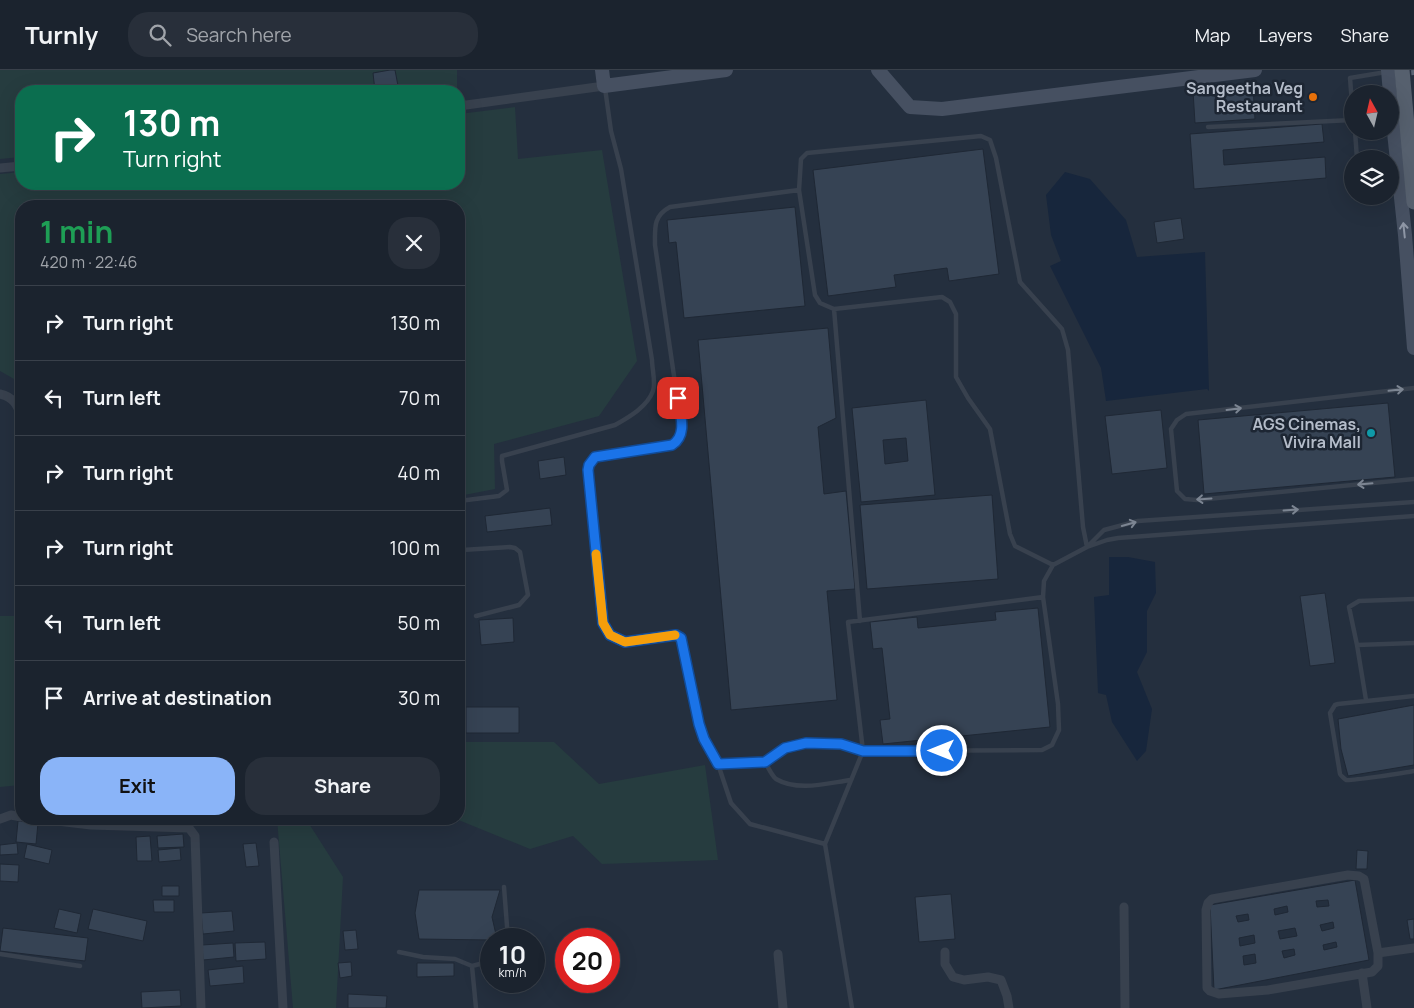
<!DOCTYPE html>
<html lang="en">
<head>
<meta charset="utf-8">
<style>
	body { margin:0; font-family:Manrope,sans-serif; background:#282f3a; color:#f1f3f6; height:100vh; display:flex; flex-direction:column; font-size:19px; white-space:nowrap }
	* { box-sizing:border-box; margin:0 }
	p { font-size:16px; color:#a0a4aa }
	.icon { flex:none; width:28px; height:28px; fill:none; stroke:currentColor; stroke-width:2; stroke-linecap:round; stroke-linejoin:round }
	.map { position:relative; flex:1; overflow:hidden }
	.drawer { position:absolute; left:15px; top:130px; width:450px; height:625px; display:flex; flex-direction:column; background:#1b232e; border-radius:20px; box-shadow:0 5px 20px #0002,0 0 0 1px #39404a }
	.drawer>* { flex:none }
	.top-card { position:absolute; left:15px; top:15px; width:450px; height:105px; border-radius:20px; box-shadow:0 5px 20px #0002,0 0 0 1px #39404a; background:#0b6e4f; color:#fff; overflow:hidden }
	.needle { width:32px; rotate:352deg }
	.buttons { position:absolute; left:1344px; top:15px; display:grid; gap:10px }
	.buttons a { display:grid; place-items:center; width:55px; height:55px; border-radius:50%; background:#1b232e; box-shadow:0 5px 20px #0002,0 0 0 1px #39404a; font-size:25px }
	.speed { position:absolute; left:480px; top:858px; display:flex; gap:10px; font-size:25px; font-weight:700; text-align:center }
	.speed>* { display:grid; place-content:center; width:65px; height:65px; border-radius:50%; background:#1b232e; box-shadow:0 5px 20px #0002,0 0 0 1px #39404a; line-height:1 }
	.speed small { font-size:12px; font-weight:400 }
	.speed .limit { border:8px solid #d22; background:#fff; color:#111 }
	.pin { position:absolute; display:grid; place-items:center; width:42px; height:42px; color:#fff; margin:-21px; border-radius:10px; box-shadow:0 2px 8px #0006 }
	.me { position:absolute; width:55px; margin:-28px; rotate:270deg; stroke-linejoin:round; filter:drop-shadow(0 0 4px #0008) }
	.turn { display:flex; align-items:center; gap:18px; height:105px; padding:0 25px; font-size:22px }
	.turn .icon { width:65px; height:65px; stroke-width:2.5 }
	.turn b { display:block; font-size:35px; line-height:42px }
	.round { display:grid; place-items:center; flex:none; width:52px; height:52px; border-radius:20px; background:#282f3a }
	.headline { display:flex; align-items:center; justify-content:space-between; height:85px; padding:0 25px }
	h1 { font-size:30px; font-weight:700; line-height:38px; color:#1e9e55 }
	.action { display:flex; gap:10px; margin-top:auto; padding:10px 25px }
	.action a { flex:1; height:58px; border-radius:20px; background:#8ab4f8; color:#111; font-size:20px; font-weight:700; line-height:58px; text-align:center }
	.action a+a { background:#282f3a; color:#f1f3f6 }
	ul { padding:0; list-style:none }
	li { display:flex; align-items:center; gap:15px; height:75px; padding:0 25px; border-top:1px solid #39404a }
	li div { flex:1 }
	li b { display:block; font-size:19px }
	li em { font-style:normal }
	header { display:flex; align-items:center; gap:30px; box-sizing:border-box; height:70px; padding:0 25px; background:#1b232e; border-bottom:1px solid #39404a }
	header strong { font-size:24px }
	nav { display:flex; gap:28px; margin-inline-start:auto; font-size:18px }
	.search { width:350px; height:45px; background:#282f3a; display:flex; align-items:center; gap:12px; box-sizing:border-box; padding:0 18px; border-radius:20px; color:#a0a4aa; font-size:19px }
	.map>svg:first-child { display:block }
</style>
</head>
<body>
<header>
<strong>Turnly</strong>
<div class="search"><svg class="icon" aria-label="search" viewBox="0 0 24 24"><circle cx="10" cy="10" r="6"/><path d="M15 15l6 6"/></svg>Search here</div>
<nav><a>Map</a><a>Layers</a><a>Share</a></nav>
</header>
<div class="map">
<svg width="1414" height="938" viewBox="0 0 1414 938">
	<rect width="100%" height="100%" fill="#242f3e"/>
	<path fill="#263c3f" d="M0 0H457V21H21V87L0 89Z
		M515 37 518 89 602 80 637 291 599 346 494 374 495 419 459 426V136H21V313L0 301V104L21 102V114H459V44Z
		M459 537 465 672H554L599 714 705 695 718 790 602 794 573 766 530 779 456 749H459Z
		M0 546H21V715L0 717Z
		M277 749H306L343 807 336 938H293Z"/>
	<path fill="#17263c" d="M1065 102 1090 109 1126 150 1137 187 1205 182 1209 321 1207 319 1106 331 1101 298 1050 196 1061 191 1051 165 1046 125Z
		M1109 487H1128L1155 492 1156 523 1147 541V582L1137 602 1152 639 1146 681 1137 691 1112 652 1106 625 1098 623 1094 527 1109 525Z"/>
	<path fill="#364354" stroke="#1f2835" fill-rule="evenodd" d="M390 0H395L399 21H375L373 3Z
		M1253 17 1255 49 1195 53 1193 21Z
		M1322 54 1324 72 1223 80 1224 95 1325 87 1326 108 1194 119 1190 64Z
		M983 79 999 204 949 211 947 198 894 205 896 217 828 226 813 100Z
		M795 137 805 236 684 248 676 172 669 173 667 150Z
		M1181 148 1184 169 1157 173 1154 152Z
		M828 258 836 348 818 357 824 424 846 421 855 519 827 521 837 630 731 640 698 270Z
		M926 330 935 425 861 432 852 338ZM906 368 908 391 885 394 883 370Z
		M1388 333 1395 407 1204 424 1198 350Z
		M1161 340 1167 398 1112 404 1105 346Z
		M564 387 566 405 540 409 538 391Z
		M992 425 998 509 867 519 860 435Z
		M550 438 552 455 487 462 485 446Z
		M1325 523 1335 593 1310 596 1300 526Z
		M1038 538 1050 657 883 674 880 650 890 649 882 578 873 579 870 552 917 547 918 558 996 550 995 542Z
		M513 548 514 572 481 575 479 550Z
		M1414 635V695L1348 706 1341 679 1338 649Z
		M466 637H519V663H466Z
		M166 749H181V754H166Z
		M18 751 38 753 36 774 16 772Z
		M183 764 184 777 158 778 157 766Z
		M150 766 152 791H137L136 767Z
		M17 773 18 784 0 785V775Z
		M256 773 259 796 246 797 243 774Z
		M27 774 52 780 49 794 24 788Z
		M180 778 181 790 159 792 158 780Z
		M1357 780 1368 781 1367 799H1356Z
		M0 794 19 795 18 812 0 811Z
		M1355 810 1369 890 1214 920 1210 835ZM1328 830 1329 836 1317 837 1316 831ZM1287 836 1288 842 1275 845 1274 839ZM1248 844 1249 850 1238 852 1236 846ZM1333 852 1334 858 1322 861 1320 855ZM1295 858 1297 866 1280 869 1278 861ZM1254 865 1255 873 1240 876 1239 868ZM1336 872 1337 877 1324 880 1323 875ZM1294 879 1295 885 1284 888 1282 881ZM1255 884 1256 893 1244 895 1243 886Z
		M162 816H179V826H162Z
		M419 820H500L492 847 497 869H491V870L419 869 415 843Z
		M951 824 955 869 919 872 915 827Z
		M153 830H174V842H154Z
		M59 839 81 844 77 863 54 858Z
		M93 839 147 851 143 871 88 859Z
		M232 841 234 861 203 864 201 843Z
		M1414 849V869H1410L1407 850Z
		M3 858 88 868 85 891 0 881Z
		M356 860 358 879 345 880 343 861Z
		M265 872 266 889 236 891 235 873Z
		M233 873 234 887 203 890 202 875Z
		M351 892 352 906 340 908 338 893Z
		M417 893H454V906L417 907Z
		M243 896 244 913 210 916 208 900Z
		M180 920 181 936 142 938 141 922Z
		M348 924 387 926 386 938H348Z"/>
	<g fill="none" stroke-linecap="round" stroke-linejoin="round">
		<path stroke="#38414e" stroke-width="4.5" d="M1352 34 1350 8 1386 2
			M1208 57 1352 50
			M1355 61 1357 89
			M799 120 670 137C653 146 655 158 655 175L682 361 676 372 672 375 595 387 588 400 603 553 610 565 625 572 675 565 681 568 699 654 704 669 718 694 731 733 750 754 825 774
			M834 239 942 227 950 232 956 244V307L968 328 990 359 1010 464 1015 476 1053 495
			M1414 318 1186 344 1177 350 1171 359 1177 421 1185 429 1197 430 1414 409
			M459 431 499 426 507 420 502 391V386L615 355C629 347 647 337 653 321 656 313 652 299 652 290L621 99 611 61 605 18
			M459 474 462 480 510 477 515 478 520 482 528 525 519 535 476 546
			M1090 474 1104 460 1138 451 1414 432
			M1043 527 848 552 863 681 1042 680 1052 675 1059 660 1058 634 1043 527 1044 511 1053 495 1087 477 1107 470 1118 468 1414 446
			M1414 529 1359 531 1349 537 1357 575 1414 573
			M860 551 834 239 820 233 815 225 799 120 801 89 807 83 981 66 990 70 996 88 1020 212 1062 259 1068 280 1083 457 1087 477
			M1357 575 1366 630
			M1414 626 1338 634 1335 635 1330 643 1340 704C1340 705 1345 709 1346 710 1350 711 1405 703 1414 701
			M765 692C768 697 772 706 776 709 798 722 828 713 851 710
			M718 694 765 692 785 678 806 673 841 674 863 681 825 774 852 938
			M504 817 508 869
			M399 882 423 887 455 889 472 896
			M0 884 80 896
			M476 938 472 896 491 891"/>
		<path stroke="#38414e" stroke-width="9" d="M459 36 604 16
			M0 98 21 96
			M0 324C13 327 18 335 21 347
			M0 749 11 745 21 747
			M40 749 91 755 189 758 195 766 201 938
			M274 772 283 938
			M1348 805 1359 806 1364 809 1378 883V896L1372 902 1268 920 1219 924 1210 921 1207 918 1206 840 1208 833 1212 829Z
			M1124 837 1125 938
			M945 882V894L953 907 964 910 988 907 1001 910 1007 926 1009 938
			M1378 883 1414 878
			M778 884 783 938
			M1362 903 1367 938"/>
		<path stroke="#465061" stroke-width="14" d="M602 0 604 16 726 0
			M878 0 910 37 942 39 1255 0
			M1388 0 1390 24
			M1390 25 1405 165 1414 278"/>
		<path stroke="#56606e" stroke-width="15" d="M1402 0 1414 132"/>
		<path stroke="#5a6575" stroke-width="4" stroke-dasharray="5 5" stroke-linecap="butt" d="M1413 0 1414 10"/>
	</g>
	<defs><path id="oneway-shaft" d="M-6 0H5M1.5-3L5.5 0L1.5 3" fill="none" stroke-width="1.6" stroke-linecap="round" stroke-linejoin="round" transform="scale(1.25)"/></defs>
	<use stroke="#8e96a5" href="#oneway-shaft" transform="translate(1404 160) rotate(-96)"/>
	<g stroke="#7c8592">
		<use href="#oneway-shaft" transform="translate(1396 320) rotate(-6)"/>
		<use href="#oneway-shaft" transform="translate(1234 339) rotate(-7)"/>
		<use href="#oneway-shaft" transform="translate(1365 414) rotate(175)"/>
		<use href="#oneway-shaft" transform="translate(1204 429) rotate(176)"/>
		<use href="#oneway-shaft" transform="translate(1291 440) rotate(-4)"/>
		<use href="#oneway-shaft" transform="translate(1129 454) rotate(-16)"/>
	</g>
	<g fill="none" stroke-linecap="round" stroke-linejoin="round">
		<defs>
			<path id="route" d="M678 328C680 344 688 365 672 375L595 387 589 395 588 400 603 553 610 565 625 572 676 565 681 568 699 654 704 669 718 694 765 692 785 678 806 673 841 674 863 681H942"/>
		</defs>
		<use href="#route" stroke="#114b97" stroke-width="12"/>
		<use href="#route" stroke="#1a73e8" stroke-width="9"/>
		<path stroke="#f59e0b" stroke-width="9" d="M596 484 603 553 610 565 625 572 675 565"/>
	</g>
	<circle fill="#e8710a" stroke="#1d2633" stroke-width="2" cx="1313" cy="27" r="5"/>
	<circle fill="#0f9aa8" stroke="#1d2633" stroke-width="2" cx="1371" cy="363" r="5"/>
	<g text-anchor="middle" stroke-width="5" stroke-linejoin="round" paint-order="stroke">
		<g font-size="16" font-weight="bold" fill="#b4bcc9" stroke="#1d2633" text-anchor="end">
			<text x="1303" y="24">Sangeetha Veg<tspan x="1303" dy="18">Restaurant</tspan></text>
			<text x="1361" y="360">AGS Cinemas,<tspan x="1361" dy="18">Vivira Mall</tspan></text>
		</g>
	</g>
</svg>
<div class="buttons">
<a><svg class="needle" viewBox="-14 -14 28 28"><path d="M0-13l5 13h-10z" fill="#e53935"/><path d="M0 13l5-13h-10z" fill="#a0a4aa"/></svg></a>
<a><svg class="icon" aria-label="layers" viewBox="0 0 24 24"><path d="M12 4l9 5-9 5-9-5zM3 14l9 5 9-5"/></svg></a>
</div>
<div class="speed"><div>10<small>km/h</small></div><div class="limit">20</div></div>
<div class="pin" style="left:678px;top:328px;background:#d93025"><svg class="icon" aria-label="arrive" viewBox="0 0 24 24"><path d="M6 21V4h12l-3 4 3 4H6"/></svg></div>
<svg class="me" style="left:942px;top:681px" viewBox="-20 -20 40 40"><circle r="17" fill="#1a73e8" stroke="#fff" stroke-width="3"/><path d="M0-11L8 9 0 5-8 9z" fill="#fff"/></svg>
<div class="top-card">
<div class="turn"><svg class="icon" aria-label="right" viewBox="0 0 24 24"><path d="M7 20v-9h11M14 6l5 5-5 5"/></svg><div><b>130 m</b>Turn right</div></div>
</div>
<section class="drawer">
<div class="headline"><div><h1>1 min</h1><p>420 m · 22:46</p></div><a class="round"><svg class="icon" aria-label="close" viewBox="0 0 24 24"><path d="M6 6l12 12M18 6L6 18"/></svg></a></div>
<ul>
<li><svg class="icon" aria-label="right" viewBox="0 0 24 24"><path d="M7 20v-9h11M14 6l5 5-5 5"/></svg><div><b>Turn right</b></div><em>130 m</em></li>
<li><svg class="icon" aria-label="left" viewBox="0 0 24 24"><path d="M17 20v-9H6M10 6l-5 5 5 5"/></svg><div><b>Turn left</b></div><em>70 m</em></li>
<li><svg class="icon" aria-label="right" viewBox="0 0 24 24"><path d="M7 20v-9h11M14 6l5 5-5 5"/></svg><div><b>Turn right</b></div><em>40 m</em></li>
<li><svg class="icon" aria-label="right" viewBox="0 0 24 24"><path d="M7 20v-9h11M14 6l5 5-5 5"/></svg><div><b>Turn right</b></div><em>100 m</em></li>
<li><svg class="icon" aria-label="left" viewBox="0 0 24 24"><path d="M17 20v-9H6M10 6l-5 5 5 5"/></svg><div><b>Turn left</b></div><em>50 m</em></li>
<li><svg class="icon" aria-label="arrive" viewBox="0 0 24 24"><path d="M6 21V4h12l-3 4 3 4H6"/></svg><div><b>Arrive at destination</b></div><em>30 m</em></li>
</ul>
<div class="action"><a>Exit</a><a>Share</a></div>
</section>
</div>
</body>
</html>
